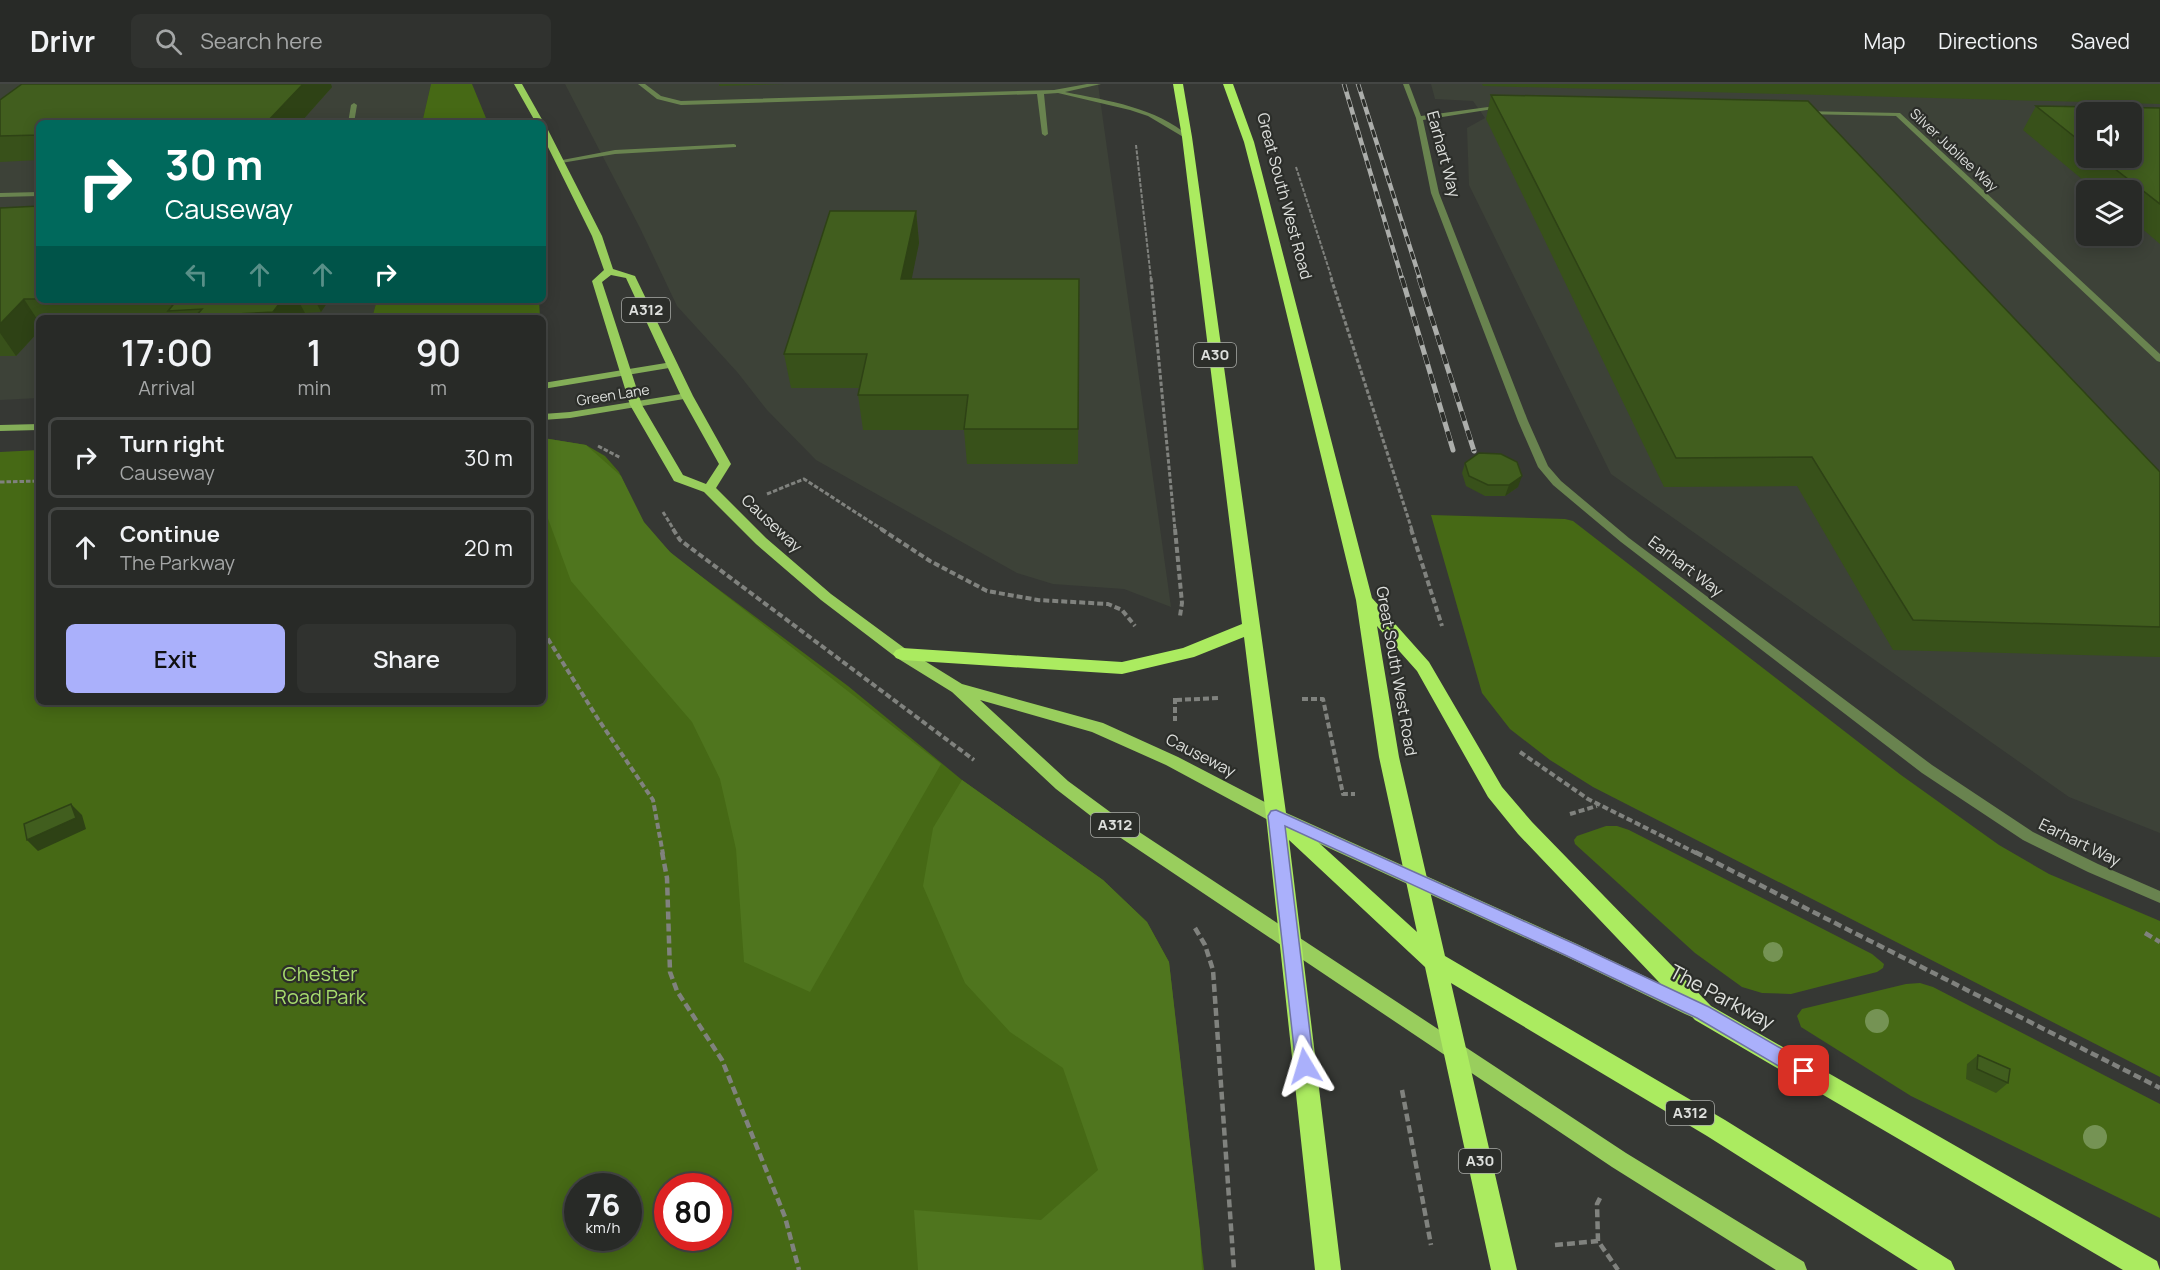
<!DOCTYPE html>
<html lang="en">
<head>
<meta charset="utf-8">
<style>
	body { margin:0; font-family:Manrope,sans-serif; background:#30322f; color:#f1f3f6; height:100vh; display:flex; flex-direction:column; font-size:22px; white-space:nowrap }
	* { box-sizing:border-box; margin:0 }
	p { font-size:20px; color:#a5a7a7 }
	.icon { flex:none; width:33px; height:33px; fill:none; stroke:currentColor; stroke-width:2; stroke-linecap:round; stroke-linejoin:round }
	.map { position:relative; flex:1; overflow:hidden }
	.panel { position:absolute; left:36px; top:231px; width:510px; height:390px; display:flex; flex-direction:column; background:#282a27; border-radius:9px; box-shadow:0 3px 15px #0003,0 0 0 2px #444644 }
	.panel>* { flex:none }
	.hud { position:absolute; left:36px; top:36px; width:510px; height:183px; border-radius:9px; box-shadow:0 3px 15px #0003,0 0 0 2px #444644; background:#00695c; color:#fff; overflow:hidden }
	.controls { position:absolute; left:2076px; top:18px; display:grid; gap:12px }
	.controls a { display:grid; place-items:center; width:66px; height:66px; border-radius:9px; background:#282a27; box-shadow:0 3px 15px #0003,0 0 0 2px #444644; font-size:30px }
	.speed { position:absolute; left:564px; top:1089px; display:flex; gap:12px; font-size:30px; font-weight:700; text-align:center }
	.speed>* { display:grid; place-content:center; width:78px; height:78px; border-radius:50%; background:#282a27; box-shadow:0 3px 15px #0003,0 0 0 2px #444644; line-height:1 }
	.speed small { font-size:15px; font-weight:400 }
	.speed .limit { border:9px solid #d22; background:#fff; color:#111 }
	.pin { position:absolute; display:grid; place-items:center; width:51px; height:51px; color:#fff; margin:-26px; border-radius:12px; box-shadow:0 3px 9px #0006 }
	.me { position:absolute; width:66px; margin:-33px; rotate:353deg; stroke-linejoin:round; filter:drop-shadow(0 0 4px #0008) }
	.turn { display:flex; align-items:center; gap:21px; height:126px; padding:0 30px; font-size:27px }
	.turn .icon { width:78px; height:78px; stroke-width:2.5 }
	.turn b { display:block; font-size:42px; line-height:51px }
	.lanes { display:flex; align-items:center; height:57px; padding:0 30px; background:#0003; justify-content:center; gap:30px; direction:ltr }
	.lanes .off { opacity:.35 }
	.eta { display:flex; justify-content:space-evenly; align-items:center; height:102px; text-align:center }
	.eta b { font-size:36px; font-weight:600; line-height:42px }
	.button { display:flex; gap:12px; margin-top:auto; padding:12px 30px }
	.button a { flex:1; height:69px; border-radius:9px; background:#aab0fb; color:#111; font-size:24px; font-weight:600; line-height:69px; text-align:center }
	.button a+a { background:#30322f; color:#f1f3f6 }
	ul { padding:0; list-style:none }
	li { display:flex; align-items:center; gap:18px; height:81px; margin:0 12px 9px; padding:0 18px; border:3px solid #444644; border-radius:9px }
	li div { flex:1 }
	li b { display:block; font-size:22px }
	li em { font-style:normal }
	header { display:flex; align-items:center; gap:36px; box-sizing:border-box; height:84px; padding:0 30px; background:#282a27; border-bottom:2px solid #444644 }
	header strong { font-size:28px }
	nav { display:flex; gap:33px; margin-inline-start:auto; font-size:21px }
	.search { width:420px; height:54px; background:#30322f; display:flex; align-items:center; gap:15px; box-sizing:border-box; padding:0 21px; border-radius:9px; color:#a5a7a7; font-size:22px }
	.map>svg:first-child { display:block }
</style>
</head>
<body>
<header>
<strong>Drivr</strong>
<div class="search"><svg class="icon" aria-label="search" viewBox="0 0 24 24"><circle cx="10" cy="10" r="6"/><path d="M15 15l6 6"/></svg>Search here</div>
<nav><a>Map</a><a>Directions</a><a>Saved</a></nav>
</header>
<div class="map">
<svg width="2160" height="1186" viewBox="0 0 2160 1186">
	<rect width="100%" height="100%" fill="#363834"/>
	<path fill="#3d4238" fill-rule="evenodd" d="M0 0H431L422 39H39V216H377L372 234H39V314L0 316Z
		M565 0H1098L1171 523 1124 505 1053 500 1017 489 816 376 767 326 738 289 677 222 640 144Z
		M1431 0H2160V749L2069 713 1611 390 1469 101 1467 44 1485 34 1473 17 1435 15ZM2086 28H2132V74H2086ZM2086 106H2132V152H2086Z"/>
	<path fill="#466915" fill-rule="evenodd" d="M431 0H472L488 39H422Z
		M377 216H539L540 234H372Z
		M543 354 586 361 605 372 619 388 645 443 674 472 848 602 962 696 1103 796 1147 838 1169 878 1204 1186H0V368L39 366V618H543ZM578 1102H628V1154H578ZM668 1102H718V1154H668Z
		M1431 431 1565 435 1573 437 1901 691 1999 761 2049 790 2160 837V993L1593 703 1550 676 1510 645 1482 609Z
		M1606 742H1617L1629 746 1872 870 1884 880 1883 884 1877 888 1791 910 1762 909 1742 903 1695 869 1575 760 1574 756 1577 752Z
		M1920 899 1933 903 2160 1020V1134L1911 1012 1801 943 1797 932 1802 925 1906 900Z"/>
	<path fill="#4f751e" d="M543 354 586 361 621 392 644 438 670 468 941 680 810 908 744 878 736 765 720 695 692 638 571 497 543 421Z
		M962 696 1103 796 1147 838 1169 878 1200 1147 1202 1186H918L914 1126 1041 1136 1098 1086 1063 984 1010 948 965 899 923 802 933 744Z"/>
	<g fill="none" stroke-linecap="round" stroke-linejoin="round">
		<path stroke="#80827e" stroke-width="2" stroke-dasharray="4 1.5" stroke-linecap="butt" d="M1136 61 1151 195
			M1296 83 1332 195"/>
		<path stroke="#80827e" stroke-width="3" stroke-dasharray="4.5 2" stroke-linecap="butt" d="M1151 194 1175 446
			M1331 194 1412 446
			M598 362 621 374
			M0 398 39 397
			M767 410 804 395 883 446
			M663 428 674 446"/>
		<path stroke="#80827e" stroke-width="4" stroke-dasharray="6 3" stroke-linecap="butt" d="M673 445 680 456 974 676
			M881 445 930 477 987 507 1038 516 1108 520 1122 526 1135 542
			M1175 445 1182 519 1180 532
			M1411 445 1442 542
			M543 547 598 635 653 716 663 770
			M1175 614V637
			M1302 615H1323L1343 710H1355
			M1176 616 1220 614
			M1520 668 1588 715 1698 770
			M1570 730 1597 722"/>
		<path stroke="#80827e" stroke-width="4.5" stroke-dasharray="8 4" stroke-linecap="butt" d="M662 768 667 794 670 888 677 907 722 976 785 1133 799 1186
			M1695 768 2160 1004
			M1195 844 1205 861 1213 886 1234 1186
			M2145 849 2160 858
			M1402 1006 1431 1161
			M1600 1114 1597 1120 1598 1157 1618 1186
			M1555 1161 1598 1157"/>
		<path fill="#69834f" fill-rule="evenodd" d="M638 0H645L661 12 681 17 1054 6 1087 0H1101L1065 8C1109 17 1155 23 1190 53L1185 54 1148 32 1130 26 1058 9 1044 10 1048 50 1045 52 1042 50 1037 10 681 21 657 15Z
			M1403 0H1409L1421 32 1503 21 1506 23 1423 36 1439 109 1528 337 1548 382 1561 397 1629 454 1932 681 2033 748 2098 780 2160 807V819L2088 788 2023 756 1922 689 1621 458 1553 401 1538 383 1518 337 1431 109 1416 34Z
			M354 19 357 21 354 39H348L351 21Z
			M1800 27 1900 29 2160 270V278L2157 277 1896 32 1802 30 1799 28Z
			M734 60 736 61V63L615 70 561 79 557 77 615 66Z
			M39 108V112L0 113V109Z"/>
		<path fill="#84ae58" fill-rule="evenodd" d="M672 278 675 279V283L543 305V299Z
			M687 309 692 312 690 314 570 334 543 336V330L570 328Z
			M39 340V346L0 347V341Z"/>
		<path fill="#99ce5d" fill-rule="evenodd" d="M514 0H522L544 39 543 41 536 39Z
			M543 41 547 44 602 152 613 185 635 192 693 312 731 380 716 404 766 454 831 510 907 566 962 600 1103 639 1178 673 1282 727 1577 860 1699 918 1701 924 1699 930 1692 933 1685 930 1565 872 1270 737 1166 681 1092 648 980 616 1068 697 1121 736 1626 1069 1804 1178 1807 1186H1776L1612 1083 1109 746 1056 705 952 608 897 574 821 516 756 460 704 408 674 397 630 321 592 197 604 186 592 152 543 53ZM611 191 626 194 681 312 719 380 706 400 683 391 642 321 602 198Z"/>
		<path fill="#abeb60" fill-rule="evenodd" d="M1173 0H1183L1192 53 1286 729 1417 848 1379 673 1356 516 1257 108 1244 58 1223 0H1233L1254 58 1372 514 1429 578 1502 703 1532 738 1711 922 2157 1177 2160 1186H2123L1695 936 1518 750 1488 713 1417 587 1377 542 1399 673 1445 872 1725 1036 1951 1177 1955 1186H1918L1707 1052 1451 899 1517 1186H1491L1425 883 1289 756 1341 1186H1315L1266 732 1244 553 1194 573 1122 590 902 576 896 574 893 570 896 566 902 564 1122 578 1183 564 1242 540 1182 53Z"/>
		<defs>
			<path id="rail-far1" d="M1344 0 1402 195
				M1358 0 1420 195"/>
			<path id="rail" d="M1402 194 1453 366
				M1419 194 1474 367"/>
		</defs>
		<use href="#rail-far1" stroke="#acaeab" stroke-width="4.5"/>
		<use href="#rail" stroke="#acaeab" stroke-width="5"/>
		<use href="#rail-far1" stroke="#2c2e2a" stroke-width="3" stroke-dasharray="8" stroke-linecap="butt"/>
		<use href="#rail" stroke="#2c2e2a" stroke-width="4" stroke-dasharray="10" stroke-linecap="butt"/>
	</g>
	<g fill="#759354">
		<circle cx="1773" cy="868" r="10"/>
		<circle cx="1877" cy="937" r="12"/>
		<circle cx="2095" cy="1053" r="12"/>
	</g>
	<path fill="#38511a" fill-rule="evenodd" d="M719 0H785L719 2Z
		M1482 0H2160V20L1483 2Z
		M332 3 300 39H39V76L0 78V16Z
		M1491 11 2160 388V573L1893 566 1797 402 1664 403 1486 35Z
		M2036 22 2160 24V160L2132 136V106H2095L2023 46ZM2086 28 2132 74H2086Z
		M39 122V216H329L321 228 305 229 302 234H39V247L16 272H0V124Z
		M916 127 919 159 911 195H1079L1078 380H967L964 346H863L858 311 859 304H791L784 270Z
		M1465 379 1518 403 1505 412H1485L1466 402 1462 389Z
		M1978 971 2008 999 1996 1009 1966 995 1967 980Z"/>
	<path fill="#2e4215" d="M303 0H331L332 3 300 39H266Z
		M916 127 919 159 905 228 901 195Z
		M24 215 39 238V247L16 272 0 249V240Z
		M282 216H298L305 229 302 234H277L273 228Z
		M315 216H329L321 228Z
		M1522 392 1518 403 1505 412 1509 401Z
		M71 720 82 731 86 745 38 767 27 756Z"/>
	<path fill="#415e1e" stroke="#2e4215" stroke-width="1.5" d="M22 0H303L266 39H39V51L0 52V16Z
		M1491 11 1808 17 2160 388V543L1913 536 1812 373 1676 374Z
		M2036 22 2160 24V120L2101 74H2132V28H2086V62Z
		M39 122V215H24L0 240V124Z
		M830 127H916L901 195H1079L1078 345H964L968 311H858L867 270H784Z
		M177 216H282L273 228 196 232 202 225 168 227Z
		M1479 369 1501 370 1517 378 1522 392 1509 401H1488L1469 392 1465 379Z
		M71 720 76 734 27 756 24 740Z
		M1978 971 2010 985 2008 999 1977 985Z"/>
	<path fill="#aab0fb" stroke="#6e72a3" stroke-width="1.5" d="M1276 726 1577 861 1709 923 1810 981 1813 987 1810 993 1804 996 1797 993 1697 934 1565 871 1285 742 1314 982 1311 988 1305 991 1299 988 1296 982 1268 732 1271 727Z"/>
	<g text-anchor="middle" stroke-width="4.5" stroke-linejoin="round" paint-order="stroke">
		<g font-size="14" fill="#dee0dd" stroke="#2c2e2a">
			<text transform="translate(1954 66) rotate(43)" y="5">Silver Jubilee Way</text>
			<text transform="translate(613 311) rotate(-9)" y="5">Green Lane</text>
		</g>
		<g fill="#2c2e2a" stroke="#a9aba7" stroke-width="1.5">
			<rect x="622" y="214" width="48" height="24" rx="4.5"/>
			<rect x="1194" y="259" width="42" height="24" rx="4.5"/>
			<rect x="1091" y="729" width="48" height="24" rx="4.5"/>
			<rect x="1666" y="1017" width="48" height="24" rx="4.5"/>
			<rect x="1459" y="1065" width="42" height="24" rx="4.5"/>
		</g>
		<g font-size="15" font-weight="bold" fill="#dee0dd">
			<text x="646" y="231">A312</text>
			<text x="1215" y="276">A30</text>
			<text x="1115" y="746">A312</text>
			<text x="1690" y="1034">A312</text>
			<text x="1480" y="1082">A30</text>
		</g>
		<g font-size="16" fill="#dee0dd" stroke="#2c2e2a">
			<text transform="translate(1444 70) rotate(75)" y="6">Earhart Way</text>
			<text transform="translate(1285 112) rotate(75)" y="6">Great South West Road</text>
			<text transform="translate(772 439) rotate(43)" y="6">Causeway</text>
			<text transform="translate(1686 482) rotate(37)" y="6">Earhart Way</text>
			<text transform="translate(1397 587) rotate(80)" y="6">Great South West Road</text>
			<text transform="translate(1201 671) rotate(27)" y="6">Causeway</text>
			<text transform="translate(2080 758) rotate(26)" y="6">Earhart Way</text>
		</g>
		<g font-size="20" fill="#a8dd6e" stroke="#2c2e2a">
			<text x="320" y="897">Chester<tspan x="320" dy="23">Road Park</tspan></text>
		</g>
		<g font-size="20" fill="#dee0dd" stroke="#2c2e2a">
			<text transform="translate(1722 913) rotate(28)" y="7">The Parkway</text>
		</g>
	</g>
</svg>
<div class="controls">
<a><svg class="icon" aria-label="sound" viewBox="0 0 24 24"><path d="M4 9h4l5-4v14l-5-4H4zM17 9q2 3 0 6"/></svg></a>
<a><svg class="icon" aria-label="layers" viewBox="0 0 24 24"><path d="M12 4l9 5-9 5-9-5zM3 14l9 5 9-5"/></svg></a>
</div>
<div class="speed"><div>76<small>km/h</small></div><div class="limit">80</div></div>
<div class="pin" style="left:1804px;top:987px;background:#d93025"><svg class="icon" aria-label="arrive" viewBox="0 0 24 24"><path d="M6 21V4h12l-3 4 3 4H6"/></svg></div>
<svg class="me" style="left:1305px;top:982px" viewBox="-20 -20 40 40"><path d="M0-17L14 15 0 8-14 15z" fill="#aab0fb" stroke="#fff" stroke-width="4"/></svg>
<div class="hud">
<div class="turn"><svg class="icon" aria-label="right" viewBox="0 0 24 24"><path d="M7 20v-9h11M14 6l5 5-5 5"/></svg><div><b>30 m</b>Causeway</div></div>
<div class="lanes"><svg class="icon off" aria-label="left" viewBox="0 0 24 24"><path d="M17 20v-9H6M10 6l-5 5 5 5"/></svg><svg class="icon off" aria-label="ahead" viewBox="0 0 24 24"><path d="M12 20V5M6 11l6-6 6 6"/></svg><svg class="icon off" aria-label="ahead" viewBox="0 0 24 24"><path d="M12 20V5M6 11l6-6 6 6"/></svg><svg class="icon" aria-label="right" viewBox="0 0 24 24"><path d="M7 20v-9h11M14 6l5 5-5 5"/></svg></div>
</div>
<section class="panel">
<div class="eta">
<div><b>17:00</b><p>Arrival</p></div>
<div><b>1</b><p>min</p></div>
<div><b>90</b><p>m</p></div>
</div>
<ul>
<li><svg class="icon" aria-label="right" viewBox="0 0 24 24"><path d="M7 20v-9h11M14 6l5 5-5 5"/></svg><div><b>Turn right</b><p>Causeway</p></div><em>30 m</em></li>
<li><svg class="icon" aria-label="ahead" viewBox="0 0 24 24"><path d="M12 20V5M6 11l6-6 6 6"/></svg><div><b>Continue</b><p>The Parkway</p></div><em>20 m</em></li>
</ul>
<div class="button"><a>Exit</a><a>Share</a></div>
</section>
</div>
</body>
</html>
